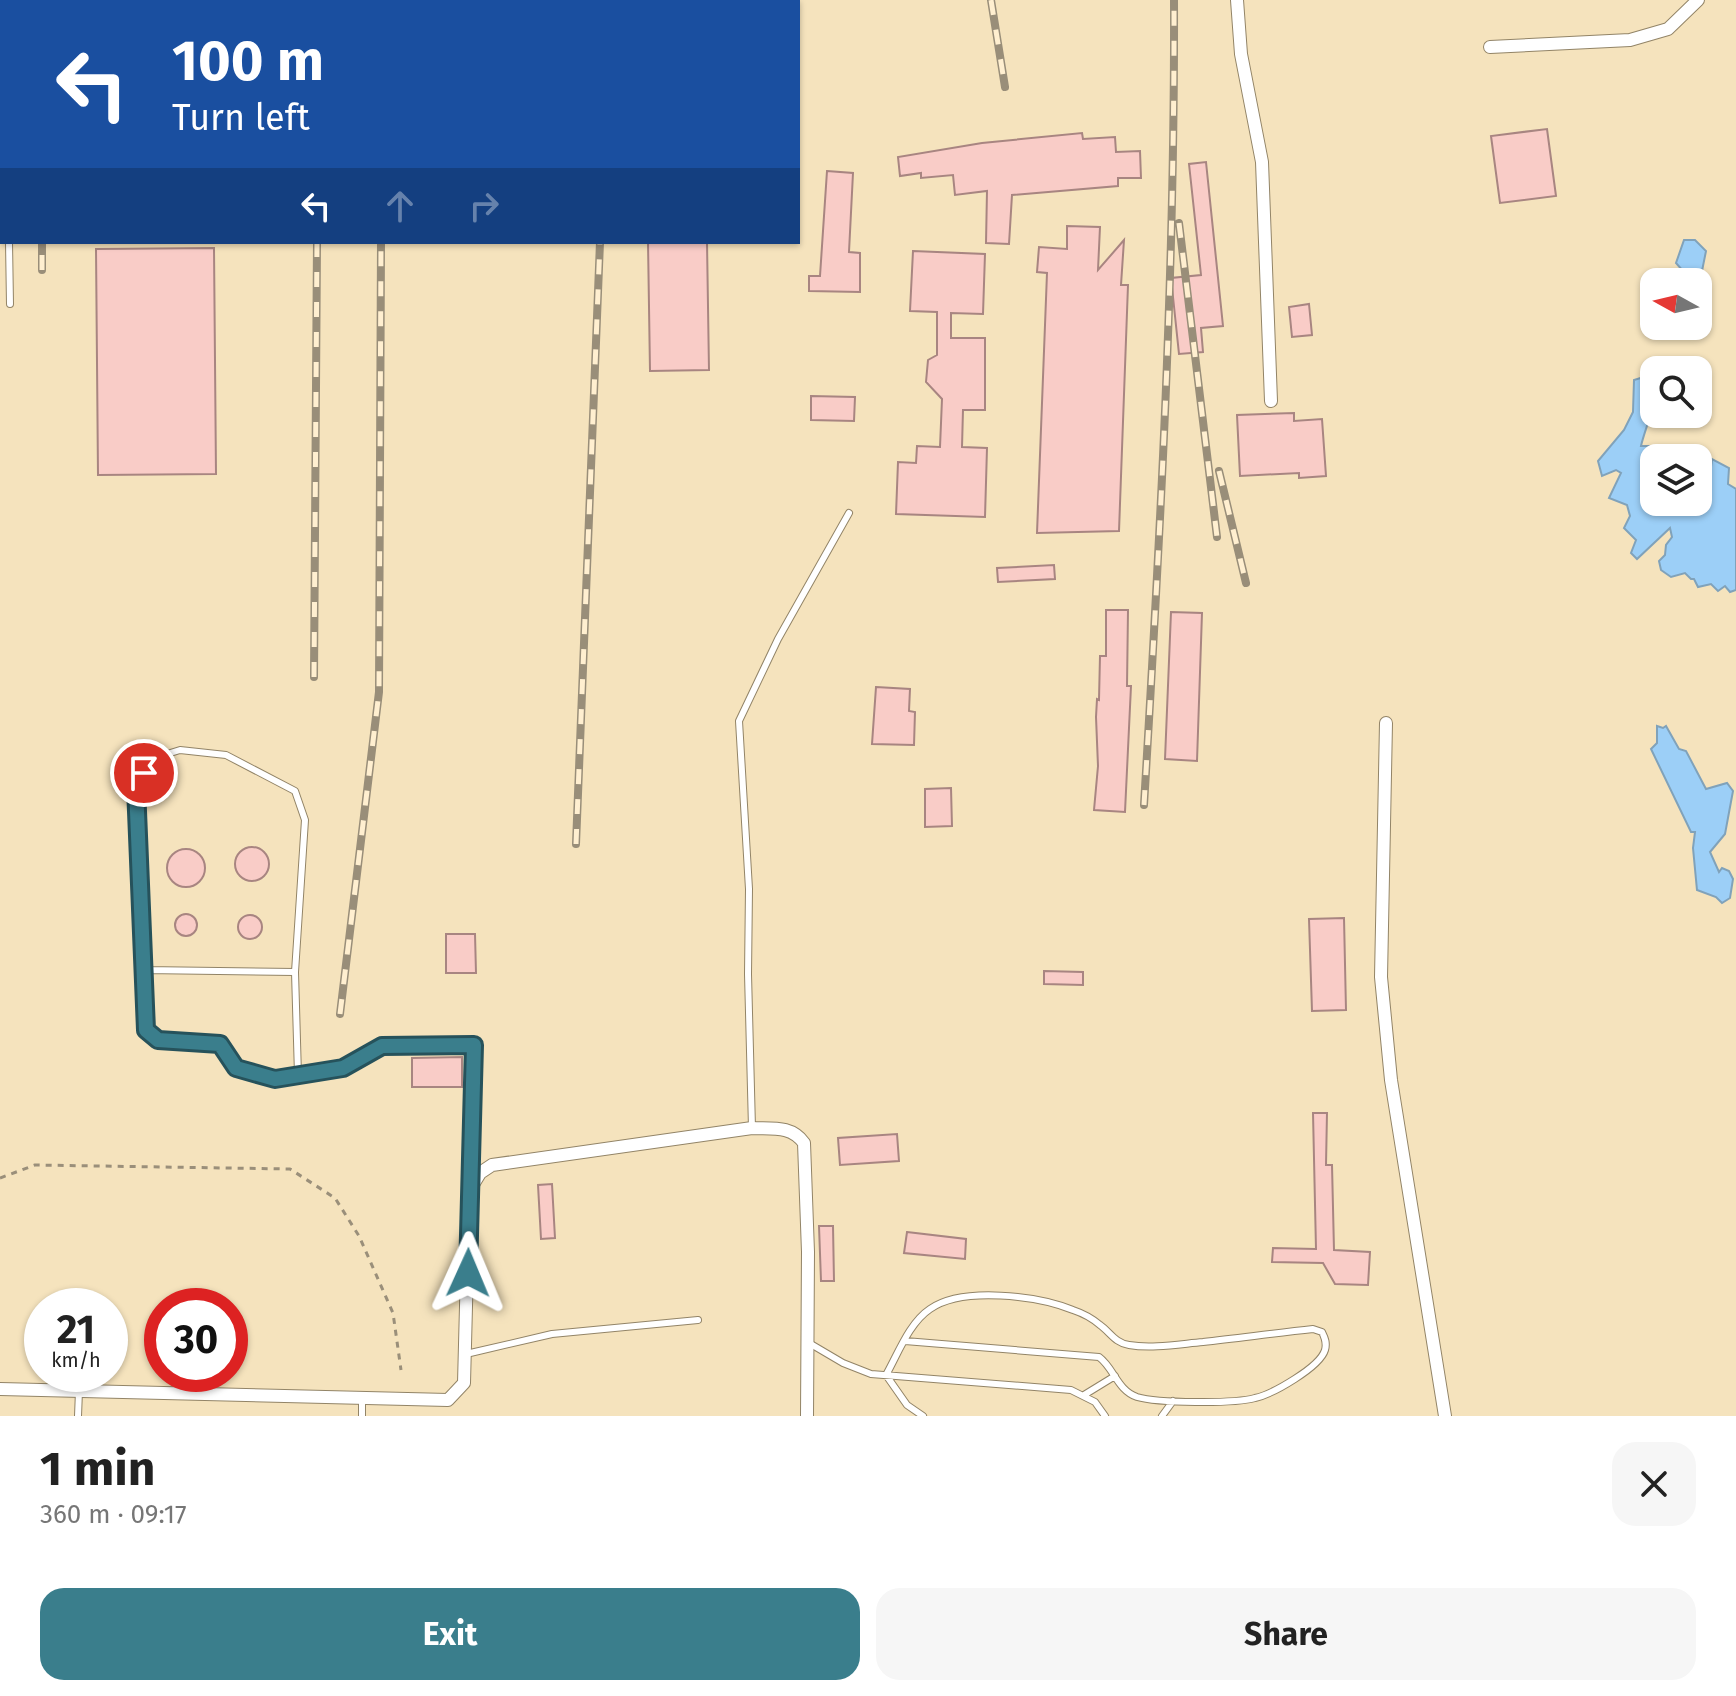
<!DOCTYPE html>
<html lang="en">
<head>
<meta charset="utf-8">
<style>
	body { margin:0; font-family:"Fira Sans",sans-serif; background:#f6f6f6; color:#222; height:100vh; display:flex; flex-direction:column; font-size:30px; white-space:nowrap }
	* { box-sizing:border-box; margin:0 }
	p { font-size:26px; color:#767676 }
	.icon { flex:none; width:44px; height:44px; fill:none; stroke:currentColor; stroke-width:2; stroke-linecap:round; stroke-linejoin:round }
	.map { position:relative; height:1416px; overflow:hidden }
	.details { display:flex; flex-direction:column; background:#fff; flex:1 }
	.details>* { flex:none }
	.hud { position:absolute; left:0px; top:0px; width:800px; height:244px; box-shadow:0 2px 6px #0004; background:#1a4fa0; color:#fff; overflow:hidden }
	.needle { width:52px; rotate:278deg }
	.fabs { position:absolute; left:1640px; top:268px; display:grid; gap:16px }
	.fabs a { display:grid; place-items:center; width:72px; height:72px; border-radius:16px; background:#fff; box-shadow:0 2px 6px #0004; font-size:40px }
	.speed { position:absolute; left:24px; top:1288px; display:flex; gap:16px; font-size:40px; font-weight:700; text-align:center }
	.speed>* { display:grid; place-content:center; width:104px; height:104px; border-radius:50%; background:#fff; box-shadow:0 2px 6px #0004; line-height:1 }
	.speed small { font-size:20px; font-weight:400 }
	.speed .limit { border:12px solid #d22; background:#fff; color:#111 }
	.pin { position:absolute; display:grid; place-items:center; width:68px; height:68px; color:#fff; margin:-34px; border:4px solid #fff; border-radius:50%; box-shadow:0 2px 8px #0007 }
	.me { position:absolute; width:88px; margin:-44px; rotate:1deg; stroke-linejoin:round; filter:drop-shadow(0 0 6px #0008) }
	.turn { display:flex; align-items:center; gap:28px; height:168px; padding:0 40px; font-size:36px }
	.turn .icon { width:104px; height:104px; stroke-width:2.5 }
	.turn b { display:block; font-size:56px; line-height:68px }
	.lanes { display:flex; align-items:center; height:76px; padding:0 40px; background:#0003; justify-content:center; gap:40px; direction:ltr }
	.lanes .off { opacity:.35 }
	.round { display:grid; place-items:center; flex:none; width:84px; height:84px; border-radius:24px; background:#f6f6f6 }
	.overview { display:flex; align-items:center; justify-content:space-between; height:136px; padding:0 40px }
	h1 { font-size:48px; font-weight:700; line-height:60px }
	.cta { display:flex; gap:16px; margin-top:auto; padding:16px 40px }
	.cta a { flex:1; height:92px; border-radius:24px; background:#3a7e8c; color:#fff; font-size:32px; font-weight:700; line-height:92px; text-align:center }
	.cta a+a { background:#f6f6f6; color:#222 }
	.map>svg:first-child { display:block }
</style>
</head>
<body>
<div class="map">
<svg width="1736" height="1416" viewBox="0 0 1736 1416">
	<rect width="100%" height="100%" fill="#ffefd0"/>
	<path fill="#f5e3bd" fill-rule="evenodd" d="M0 0H1736V1416H0ZM2 2H798V242H2ZM1654 282H1698V326H1654ZM1654 370H1698V414H1654ZM1654 458H1698V502H1654ZM42 1306H110V1374H42ZM162 1306H230V1374H162Z"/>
	<path fill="#9ccff7" stroke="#80a2ba" stroke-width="2" d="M1684 240H1695L1706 251 1701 276H1694L1692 272 1683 271 1676 263Z
		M1647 376C1661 401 1647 420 1641 446H1656L1668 451 1679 447 1690 458H1654V502H1698V478L1709 482 1712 459 1729 468 1728 484 1736 489V590L1730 592 1725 586 1718 591 1711 584 1698 587 1694 579H1691L1685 573 1671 577 1661 570 1659 561 1665 555 1666 545 1672 537 1670 528 1637 559 1631 553 1636 540 1624 528 1630 516 1627 505 1609 498 1621 473 1616 470 1602 476 1598 461 1624 430 1633 412 1634 380Z
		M1657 726 1663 728 1666 726 1679 749 1686 751 1706 789 1727 783 1733 791 1725 834 1710 852 1719 872 1722 868 1729 871 1733 879 1730 898 1722 903 1716 897 1697 890 1693 848 1695 832H1691L1651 749 1657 743Z"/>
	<path fill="#f9ccc7" stroke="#a88581" stroke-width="2" d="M1547 129 1556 196 1500 203 1491 136Z
		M1082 133 1083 139 1115 137 1116 152 1140 151 1141 178H1118V186L1012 195 1009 244 986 243 987 191 955 195 953 175 921 178V173L900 176 898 157 982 143Z
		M1206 162 1223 326 1201 328 1203 352 1179 354 1171 278 1201 275 1189 164Z
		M827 171 853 173 849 252 860 253V292L809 291V276H820Z
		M1067 226 1100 227 1098 270 1124 240 1121 285H1128L1119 531 1037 533 1047 273 1037 272 1039 247 1067 249Z
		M648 242H707L709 370 650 371Z
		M214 248 216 474 98 475 96 249Z
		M913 251 985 254 983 314 951 313V338H985V410H963L962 447 987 448 985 517 896 514 898 462 916 463 917 446 940 447 942 399 926 382 928 360 937 355V312L910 311Z
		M1309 304 1312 335 1292 337 1289 307Z
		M811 396 855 397 854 421 811 420Z
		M1294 413V421L1322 419 1326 476 1299 478V473L1240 476 1237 415Z
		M1054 565 1055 579 998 582 997 568Z
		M1106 610H1128L1127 686H1131L1125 812 1094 810 1098 766 1096 717 1097 699 1099 700 1100 656H1106Z
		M1171 612 1202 613 1197 761 1165 759Z
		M876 687 910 689 909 711 915 712 914 745 872 744Z
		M951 788 952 826 925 827V789Z
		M235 864a17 17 0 1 1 34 0a17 17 0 1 1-34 0Z
		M167 868a19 19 0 1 1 38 0a19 19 0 1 1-38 0Z
		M175 925a11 11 0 1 1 22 0a11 11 0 1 1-22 0Z
		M238 927a12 12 0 1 1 24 0a12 12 0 1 1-24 0Z
		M1344 918 1346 1010 1312 1011 1309 919Z
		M446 934H475L476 973H446Z
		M1044 971 1083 972V985L1044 984Z
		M462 1057V1087H412V1058Z
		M1313 1113H1327L1326 1165H1332L1334 1250 1370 1252 1368 1285 1335 1284 1323 1263 1272 1262 1273 1248 1316 1249Z
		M897 1134 899 1161 840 1165 838 1138Z
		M552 1184 555 1238 541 1239 538 1185Z
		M819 1226H833L834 1281H821Z
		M907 1232 966 1239 965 1259 904 1253Z"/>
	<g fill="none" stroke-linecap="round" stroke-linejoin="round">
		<defs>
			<path id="lane" d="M3 0V2
				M9 242 10 304
				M144 970 295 972 305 820 295 791 226 755 180 750 151 759 136 787 146 1030 158 1040 220 1044 236 1068C260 1076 273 1079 298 1075L295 972
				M298 1075 343 1068 382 1046 474 1045 469 1184
				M752 1128 748 974 749 889 739 721 778 639 849 513
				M905 1341 1099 1357C1114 1368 1117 1390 1137 1397 1157 1403 1234 1404 1255 1398 1273 1394 1320 1367 1325 1350 1327 1343 1325 1338 1322 1332L1313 1329C1276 1333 1239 1338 1203 1342 1180 1344 1152 1349 1129 1345 1115 1343 1110 1332 1100 1325 1093 1319 1082 1313 1073 1310 1038 1296 963 1286 930 1309 909 1323 898 1354 886 1375L907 1405 923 1416
				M809 1343 843 1363 871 1374 1071 1390 1095 1402 1105 1416
				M466 1354 552 1334 698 1320
				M1084 1395 1115 1376
				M362 1397V1416
				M78 1416 79 1391
				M1162 1416 1173 1401"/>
			<path id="street" d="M1237 0 1241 54 1262 162 1271 401
				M1490 47 1630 40 1668 29 1698 0
				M1386 723 1381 977 1391 1080 1445 1416
				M0 1389 448 1400 464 1383 469 1191 480 1173 492 1165 752 1128C772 1129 791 1125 804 1143L808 1252 807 1416"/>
		</defs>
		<use href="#lane" stroke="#928467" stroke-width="8"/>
		<use href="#street" stroke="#928467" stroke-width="14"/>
		<path stroke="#9a8f7a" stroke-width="3" stroke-dasharray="6 6" stroke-linecap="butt" d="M0 1178 35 1165 290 1169 335 1198 359 1236 393 1313 401 1370"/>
		<use href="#lane" stroke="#fff" stroke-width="6"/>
		<use href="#street" stroke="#fff" stroke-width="12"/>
		<defs>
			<path id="rail" d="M991 0 1005 87
				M43 2V0
				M318 2V0
				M382 2V0
				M608 2V0
				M1179 223 1217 537
				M42 270V242
				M1219 471 1246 583
				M314 677 317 242
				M1144 805C1160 537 1175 269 1174 0
				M576 844 600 242
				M340 1014 379 692 381 242"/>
		</defs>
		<use href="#rail" stroke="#998e79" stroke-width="8"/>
		<use href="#rail" stroke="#ffefd0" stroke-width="5" stroke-dasharray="15" stroke-linecap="butt"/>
	</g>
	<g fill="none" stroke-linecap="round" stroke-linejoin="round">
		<defs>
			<path id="route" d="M144 773 136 787 146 1030 158 1040 220 1044 236 1068 275 1079 343 1068 382 1046 474 1045 468 1273"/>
		</defs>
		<use href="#route" stroke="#26525b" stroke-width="20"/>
		<use href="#route" stroke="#3a7e8c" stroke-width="14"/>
	</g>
</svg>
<div class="fabs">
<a><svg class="needle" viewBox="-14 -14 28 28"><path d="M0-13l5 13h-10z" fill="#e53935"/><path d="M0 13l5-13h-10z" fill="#767676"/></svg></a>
<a><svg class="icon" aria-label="search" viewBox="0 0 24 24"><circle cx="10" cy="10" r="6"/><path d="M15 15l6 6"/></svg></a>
<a><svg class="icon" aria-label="layers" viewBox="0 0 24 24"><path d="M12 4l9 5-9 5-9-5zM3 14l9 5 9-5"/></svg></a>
</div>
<div class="speed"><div>21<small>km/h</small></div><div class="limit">30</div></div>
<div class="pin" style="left:144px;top:773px;background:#d93025"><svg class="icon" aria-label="arrive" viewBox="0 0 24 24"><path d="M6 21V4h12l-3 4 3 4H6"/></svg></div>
<svg class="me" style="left:468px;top:1273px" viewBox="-20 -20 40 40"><path d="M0-17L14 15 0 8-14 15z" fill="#3a7e8c" stroke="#fff" stroke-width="4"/></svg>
<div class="hud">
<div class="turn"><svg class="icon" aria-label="left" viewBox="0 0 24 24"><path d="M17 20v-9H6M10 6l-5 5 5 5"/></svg><div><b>100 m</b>Turn left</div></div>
<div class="lanes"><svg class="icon" aria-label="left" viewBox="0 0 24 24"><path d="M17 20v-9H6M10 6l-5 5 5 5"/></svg><svg class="icon off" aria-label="ahead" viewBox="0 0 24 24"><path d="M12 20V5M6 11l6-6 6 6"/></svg><svg class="icon off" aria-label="right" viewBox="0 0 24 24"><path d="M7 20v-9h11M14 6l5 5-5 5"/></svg></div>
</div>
</div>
<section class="details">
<div class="overview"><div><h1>1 min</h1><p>360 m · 09:17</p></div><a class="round"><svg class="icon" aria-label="close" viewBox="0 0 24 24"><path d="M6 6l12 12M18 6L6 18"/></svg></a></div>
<div class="cta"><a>Exit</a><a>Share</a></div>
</section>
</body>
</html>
